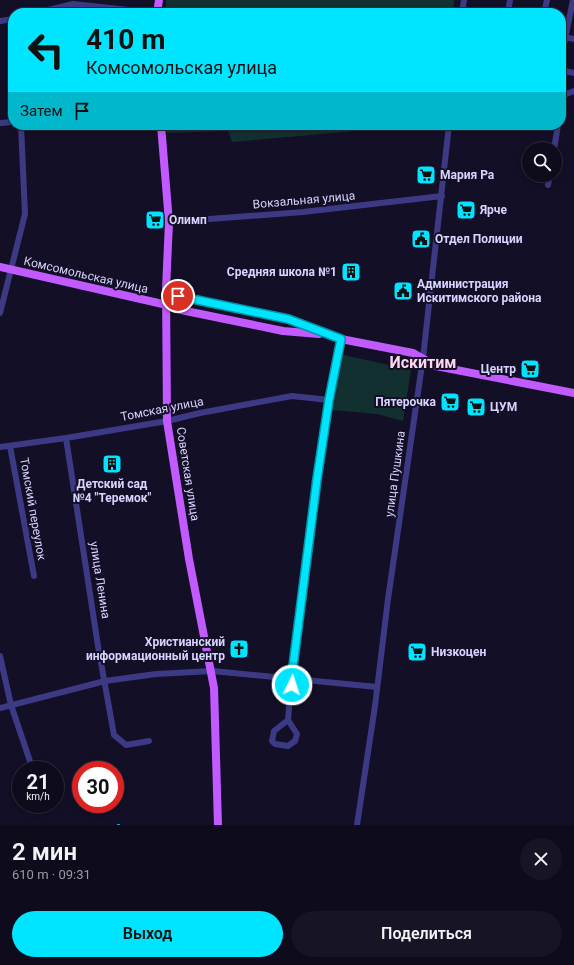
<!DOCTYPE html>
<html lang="ru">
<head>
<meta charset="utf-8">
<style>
	body { margin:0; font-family:Roboto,sans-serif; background:#171425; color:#f1f3f6; height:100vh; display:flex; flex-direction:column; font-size:15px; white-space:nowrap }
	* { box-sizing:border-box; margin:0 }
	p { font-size:13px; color:#9b9ba3 }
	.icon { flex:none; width:22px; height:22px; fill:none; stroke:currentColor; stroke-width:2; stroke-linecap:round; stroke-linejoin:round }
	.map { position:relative; height:825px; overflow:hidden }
	.details { display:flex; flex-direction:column; background:#0e0b1c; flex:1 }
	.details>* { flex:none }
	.guide { position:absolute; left:8px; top:8px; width:558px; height:122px; border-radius:16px; box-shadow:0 2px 6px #0003,0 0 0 1px #2e2b3b; background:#00e5ff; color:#111; overflow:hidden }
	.controls { position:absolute; left:522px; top:142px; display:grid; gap:8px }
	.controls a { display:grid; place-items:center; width:40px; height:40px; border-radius:50%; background:#0e0b1c; box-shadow:0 2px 6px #0003,0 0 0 1px #2e2b3b; font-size:20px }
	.speed { position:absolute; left:12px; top:761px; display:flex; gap:8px; font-size:20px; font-weight:700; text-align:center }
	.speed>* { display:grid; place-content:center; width:52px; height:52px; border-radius:50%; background:#0e0b1c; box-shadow:0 2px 6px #0003,0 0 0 1px #2e2b3b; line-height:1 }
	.speed small { font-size:10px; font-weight:400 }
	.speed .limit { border:6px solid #d22; background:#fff; color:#111 }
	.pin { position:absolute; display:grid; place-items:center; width:34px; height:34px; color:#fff; margin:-17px; border:2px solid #fff; border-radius:50%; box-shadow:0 1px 4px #0007 }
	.me { position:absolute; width:44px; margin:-22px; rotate:4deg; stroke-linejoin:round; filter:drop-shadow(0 0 3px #0008) }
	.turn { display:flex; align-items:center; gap:14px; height:84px; padding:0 12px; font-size:18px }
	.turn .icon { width:52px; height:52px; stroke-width:2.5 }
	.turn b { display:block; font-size:28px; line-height:34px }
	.then { display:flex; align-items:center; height:38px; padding:0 12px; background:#0003; gap:8px; font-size:15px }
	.round { display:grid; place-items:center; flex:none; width:42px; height:42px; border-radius:21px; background:#171425 }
	.summary { display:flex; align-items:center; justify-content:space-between; height:68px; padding:0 12px }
	h1 { font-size:24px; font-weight:600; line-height:30px }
	.cta { display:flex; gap:8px; margin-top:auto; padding:8px 12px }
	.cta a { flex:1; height:46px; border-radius:24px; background:#00e5ff; color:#111; font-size:16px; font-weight:600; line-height:46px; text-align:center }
	.cta a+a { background:#171425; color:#f1f3f6 }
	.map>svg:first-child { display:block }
</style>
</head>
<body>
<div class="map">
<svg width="574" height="825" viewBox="0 0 574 825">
	<rect width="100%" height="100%" fill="#130f26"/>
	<path fill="#12302f" d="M166 0H454L453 13H166Z
		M167 125H391V128L232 142 228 131 167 133Z
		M344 355 411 370 403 421 377 414 331 410 342 359Z"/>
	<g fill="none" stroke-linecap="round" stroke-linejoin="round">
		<path stroke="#3d3a85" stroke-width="6" d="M36 13 73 4 157 13
			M462 13 464 0
			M508 13 510 0
			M544 13 547 0
			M0 21 13 19
			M565 37 574 39
			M561 59 573 0
			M561 70 574 73
			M561 96 574 91
			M0 123 13 122
			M554 149 558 125
			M548 185 550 175
			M169 222 303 212 442 196
			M0 313 25 214 21 125
			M66 438 98 646 114 735 126 745 149 741
			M10 446 34 576
			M0 447 66 438 167 421 200 413 292 396 329 400
			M0 656 11 705 33 770
			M0 708 105 681 156 674 212 671 377 687
			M288 720 297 734 295 741 288 746 275 744 272 741 274 731 288 720 292 674 317 479 329 400 341 339
			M357 825 375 706 388 599 423 358 449 125"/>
		<path stroke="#c25bff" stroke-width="8" d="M157 13 159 0
			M161 125 169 222 166 289 167 421 189 559 214 688 218 825
			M0 267 167 305 176 309 283 331 319 334
			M167 305 178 296 288 319 341 339 413 353 436 366 574 393"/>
		<path stroke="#00e5ff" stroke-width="1.5" stroke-dasharray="6 5" stroke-linecap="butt" d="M117 825H120"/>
	</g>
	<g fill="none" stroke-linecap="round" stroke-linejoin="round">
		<defs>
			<path id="route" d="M178 296 288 319 341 339 329 400 317 479 292 674V685"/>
		</defs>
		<use href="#route" stroke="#0095a6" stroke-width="10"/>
		<use href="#route" stroke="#00e5ff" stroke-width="7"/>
	</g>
	<defs>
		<symbol id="supermarket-square" viewBox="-11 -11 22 22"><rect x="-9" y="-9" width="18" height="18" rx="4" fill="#00e5ff" stroke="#130f26"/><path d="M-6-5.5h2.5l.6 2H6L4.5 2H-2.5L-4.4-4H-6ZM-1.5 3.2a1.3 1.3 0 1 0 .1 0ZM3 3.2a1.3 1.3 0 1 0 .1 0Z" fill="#111"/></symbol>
		<symbol id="civic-square" viewBox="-11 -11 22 22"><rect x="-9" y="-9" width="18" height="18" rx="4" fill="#00e5ff" stroke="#130f26"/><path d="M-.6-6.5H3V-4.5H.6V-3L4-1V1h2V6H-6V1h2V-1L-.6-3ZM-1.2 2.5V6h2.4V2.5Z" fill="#111"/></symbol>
		<symbol id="building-square" viewBox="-11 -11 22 22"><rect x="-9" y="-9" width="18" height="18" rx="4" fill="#00e5ff" stroke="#130f26"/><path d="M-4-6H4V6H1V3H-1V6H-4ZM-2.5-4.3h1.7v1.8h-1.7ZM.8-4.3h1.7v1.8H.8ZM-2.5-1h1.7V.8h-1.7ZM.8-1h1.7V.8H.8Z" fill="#111"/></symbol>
		<symbol id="church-square" viewBox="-11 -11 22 22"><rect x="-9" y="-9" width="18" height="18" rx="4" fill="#00e5ff" stroke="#130f26"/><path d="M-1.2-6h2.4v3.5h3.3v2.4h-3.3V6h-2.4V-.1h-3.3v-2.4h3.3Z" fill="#111"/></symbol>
	</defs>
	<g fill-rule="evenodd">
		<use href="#supermarket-square" x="415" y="164" width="22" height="22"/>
		<use href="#supermarket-square" x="455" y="199" width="22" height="22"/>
		<use href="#supermarket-square" x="144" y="209" width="22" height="22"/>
		<use href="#civic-square" x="410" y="228" width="22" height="22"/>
		<use href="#building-square" x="340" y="261" width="22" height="22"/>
		<use href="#civic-square" x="392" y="280" width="22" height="22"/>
		<use href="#supermarket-square" x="519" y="358" width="22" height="22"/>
		<use href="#supermarket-square" x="439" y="391" width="22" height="22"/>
		<use href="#supermarket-square" x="465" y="396" width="22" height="22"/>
		<use href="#building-square" x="101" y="453" width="22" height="22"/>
		<use href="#church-square" x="228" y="638" width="22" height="22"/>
		<use href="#supermarket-square" x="406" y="641" width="22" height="22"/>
	</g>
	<g text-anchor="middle" stroke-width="4" stroke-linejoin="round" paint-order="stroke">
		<g font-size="12" font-weight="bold" fill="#d9d4ff" stroke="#130f26" text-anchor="start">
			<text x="440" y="179">Мария Ра</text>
			<text x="480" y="214">Ярче</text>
			<text x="169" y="224">Олимп</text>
			<text x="435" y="243">Отдел Полиции</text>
			<text x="337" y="276" text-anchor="end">Средняя школа №1</text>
			<text x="417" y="288">Администрация<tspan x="417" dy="14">Искитимского района</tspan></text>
			<text x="516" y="373" text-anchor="end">Центр</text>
			<text x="436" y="406" text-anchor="end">Пятерочка</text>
			<text x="490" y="411">ЦУМ</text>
			<text x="112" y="488" text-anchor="middle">Детский сад<tspan x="112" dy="14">№4 "Теремок"</tspan></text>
			<text x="225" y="646" text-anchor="end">Христианский<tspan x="225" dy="14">информационный центр</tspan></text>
			<text x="431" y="656">Низкоцен</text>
		</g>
		<g font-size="12" fill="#d9d4ff" stroke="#130f26">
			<text transform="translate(304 200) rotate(-5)" y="4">Вокзальная улица</text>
			<text transform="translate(86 275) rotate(13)" y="4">Комсомольская улица</text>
			<text transform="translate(162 409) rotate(-11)" y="4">Томская улица</text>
			<text transform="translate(188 474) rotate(81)" y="4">Советская улица</text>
			<text transform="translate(395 474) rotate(-82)" y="4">улица Пушкина</text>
			<text transform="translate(33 509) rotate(80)" y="4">Томский переулок</text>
			<text transform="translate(100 580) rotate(81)" y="4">улица Ленина</text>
		</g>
		<g font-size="16" font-weight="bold" fill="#ffd6f0" stroke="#130f26">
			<text x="423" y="368">Искитим</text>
		</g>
	</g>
</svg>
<div class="controls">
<a><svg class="icon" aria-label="search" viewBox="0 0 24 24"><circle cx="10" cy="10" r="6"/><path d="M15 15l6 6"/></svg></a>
</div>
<div class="speed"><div>21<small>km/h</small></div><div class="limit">30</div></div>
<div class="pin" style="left:178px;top:296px;background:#d93025"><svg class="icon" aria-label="arrive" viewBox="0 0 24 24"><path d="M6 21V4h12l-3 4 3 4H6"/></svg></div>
<svg class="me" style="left:292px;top:685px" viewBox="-20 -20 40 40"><circle r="17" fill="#00e5ff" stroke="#fff" stroke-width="3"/><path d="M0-11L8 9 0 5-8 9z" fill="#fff"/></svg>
<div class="guide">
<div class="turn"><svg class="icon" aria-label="left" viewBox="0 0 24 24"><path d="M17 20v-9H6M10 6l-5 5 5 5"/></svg><div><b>410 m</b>Комсомольская улица</div></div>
<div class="then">Затем<svg class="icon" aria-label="arrive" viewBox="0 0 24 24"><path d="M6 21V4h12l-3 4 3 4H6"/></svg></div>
</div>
</div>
<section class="details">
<div class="summary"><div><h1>2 мин</h1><p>610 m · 09:31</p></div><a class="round"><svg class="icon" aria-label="close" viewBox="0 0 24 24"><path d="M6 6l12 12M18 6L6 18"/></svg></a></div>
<div class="cta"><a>Выход</a><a>Поделиться</a></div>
</section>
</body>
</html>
